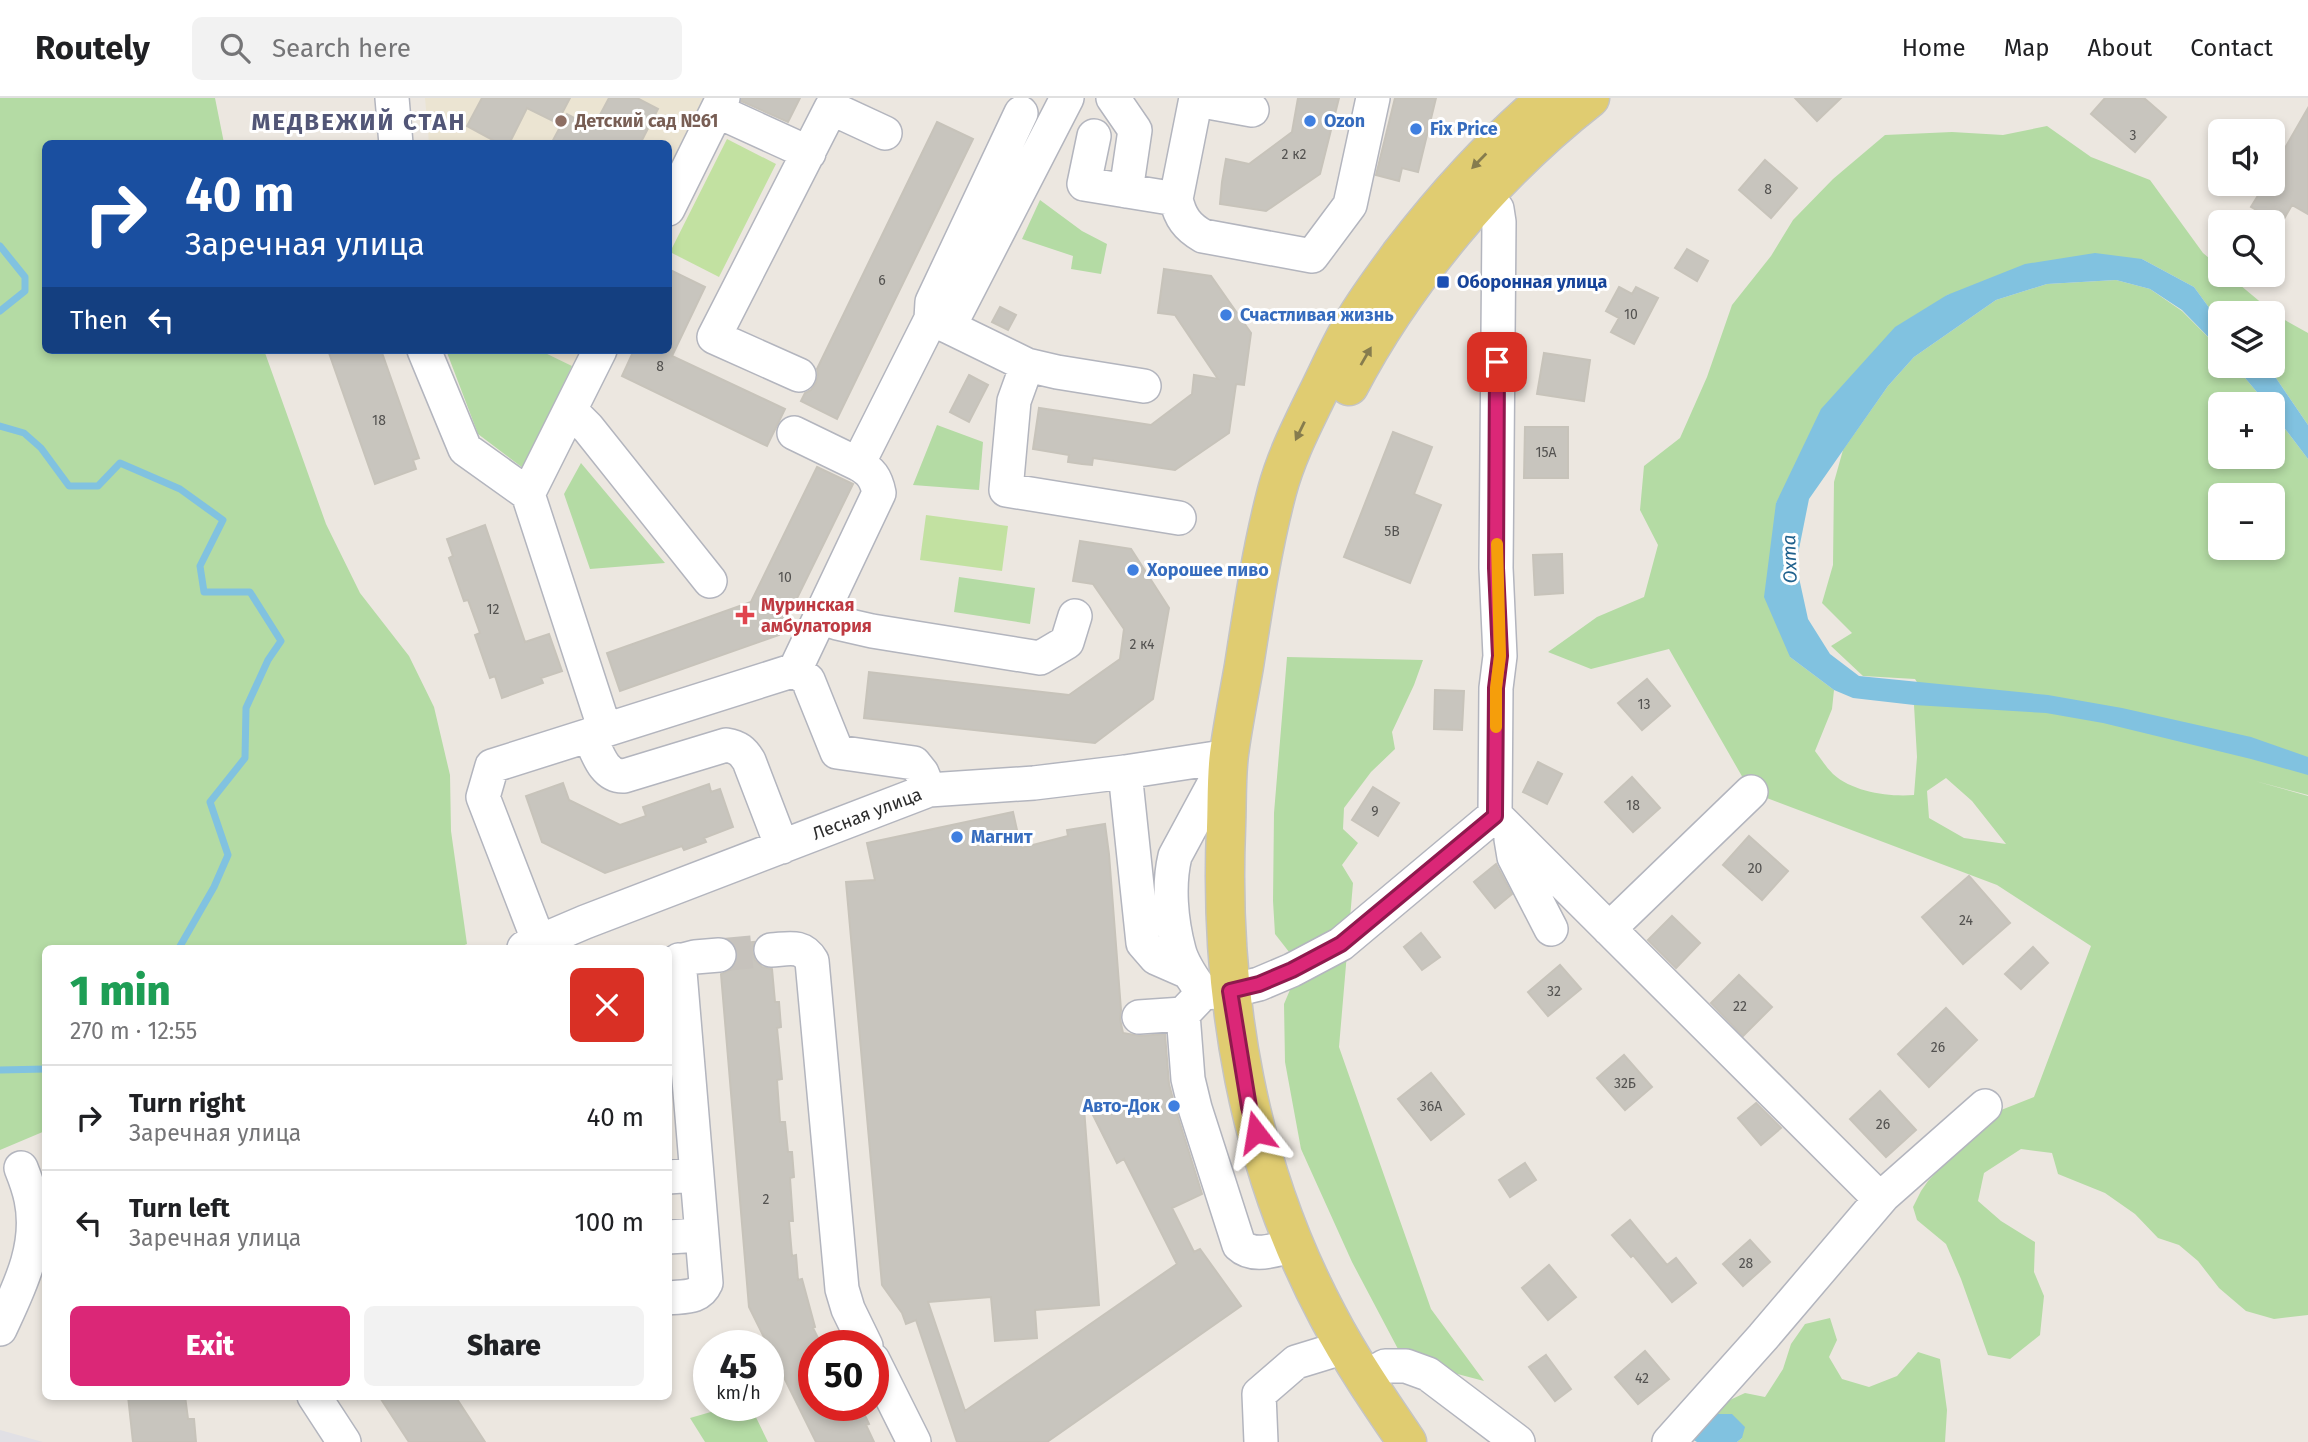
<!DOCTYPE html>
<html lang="en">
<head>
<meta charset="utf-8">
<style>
	body { margin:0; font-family:"Fira Sans",sans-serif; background:#f2f2f2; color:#202124; height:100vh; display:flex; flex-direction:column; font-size:26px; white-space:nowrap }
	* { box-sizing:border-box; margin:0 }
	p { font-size:23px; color:#757577 }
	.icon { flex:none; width:38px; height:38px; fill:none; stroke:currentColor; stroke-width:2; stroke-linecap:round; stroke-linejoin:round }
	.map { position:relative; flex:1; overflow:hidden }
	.sheet { position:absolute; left:42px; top:847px; width:630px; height:455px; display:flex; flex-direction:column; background:#fff; border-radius:10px; box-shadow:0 4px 10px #0003 }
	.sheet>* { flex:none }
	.guide { position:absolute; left:42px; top:42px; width:630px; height:214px; border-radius:10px; box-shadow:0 4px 10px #0003; background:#1a4fa0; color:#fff; overflow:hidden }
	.tools { position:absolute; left:2208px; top:21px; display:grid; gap:14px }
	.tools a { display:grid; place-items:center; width:77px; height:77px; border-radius:10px; background:#fff; box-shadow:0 4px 10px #0003; font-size:35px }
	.speed { position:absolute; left:693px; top:1232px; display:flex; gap:14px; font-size:35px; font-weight:700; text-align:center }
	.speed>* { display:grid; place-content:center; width:91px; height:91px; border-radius:50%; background:#fff; box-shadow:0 4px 10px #0003; line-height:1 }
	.speed small { font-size:18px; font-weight:400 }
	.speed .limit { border:10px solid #d22; background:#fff; color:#111 }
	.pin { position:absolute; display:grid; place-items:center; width:60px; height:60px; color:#fff; margin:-30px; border-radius:14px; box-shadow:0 4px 10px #0006 }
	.me { position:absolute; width:77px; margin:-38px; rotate:346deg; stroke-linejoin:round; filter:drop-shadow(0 0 5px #0008) }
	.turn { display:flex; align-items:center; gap:24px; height:147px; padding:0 28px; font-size:32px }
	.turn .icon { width:91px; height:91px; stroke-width:2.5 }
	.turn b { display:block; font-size:49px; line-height:60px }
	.then { display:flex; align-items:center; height:66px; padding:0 28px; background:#0003; gap:14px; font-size:26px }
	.round { display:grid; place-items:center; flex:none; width:74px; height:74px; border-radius:10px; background:#f2f2f2 }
	.summary { display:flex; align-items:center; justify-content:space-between; height:119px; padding:0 28px }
	h1 { font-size:42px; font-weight:800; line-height:52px; color:#1e9e55 }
	.action { display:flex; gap:14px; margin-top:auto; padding:14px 28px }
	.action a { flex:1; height:80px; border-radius:10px; background:#db2777; color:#fff; font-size:28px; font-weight:800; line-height:80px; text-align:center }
	.action a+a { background:#f2f2f2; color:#202124 }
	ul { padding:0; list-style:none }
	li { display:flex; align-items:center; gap:21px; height:105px; padding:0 28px; border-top:2px solid #e0e0e0 }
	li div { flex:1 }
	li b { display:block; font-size:26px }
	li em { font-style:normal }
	header { display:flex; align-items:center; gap:42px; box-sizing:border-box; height:98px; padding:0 35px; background:#fff; border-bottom:2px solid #e0e0e0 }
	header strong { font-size:33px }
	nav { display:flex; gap:38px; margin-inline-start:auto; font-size:24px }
	.search { width:490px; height:63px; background:#f2f2f2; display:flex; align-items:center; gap:18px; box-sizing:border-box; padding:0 24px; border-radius:10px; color:#757577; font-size:26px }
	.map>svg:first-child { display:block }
</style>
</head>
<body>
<header>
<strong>Routely</strong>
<div class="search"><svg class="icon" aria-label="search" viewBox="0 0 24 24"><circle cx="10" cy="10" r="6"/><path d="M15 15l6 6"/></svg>Search here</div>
<nav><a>Home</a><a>Map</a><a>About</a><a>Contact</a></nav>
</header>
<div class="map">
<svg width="2308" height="1344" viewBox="0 0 2308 1344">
	<rect width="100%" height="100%" fill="#ece7e0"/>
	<path fill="#e1e0e5" d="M0 1332 43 1344H0Z"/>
	<path fill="#ebe4d2" d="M425 0H706L669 75 668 46 429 45Z
		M539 252H580L572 268Z"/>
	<path fill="#b4dba4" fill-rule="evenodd" d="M0 0H215L224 45 46 46V252H264L326 426 360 495 409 558 434 609 450 677 451 733 467 846 457 850H46L45 1033 0 1052Z
		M2047 28 2091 59 2150 82 2203 155 2221 170V177H2228L2276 217 2308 235V327L2276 280 2264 268H2273V215H2221V226L2194 189 2142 161 1947 197 1776 405 1790 559 1834 592 1832 611 1815 653C1821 661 1826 669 1833 676 1853 694 1888 699 1914 697L1917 659 1914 607H1945L1922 592 1915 581 1863 578 1831 548 1852 535 1822 505 1833 467 1834 384 1843 352 1888 288 1914 259 1996 202 2047 186 2116 182 2150 191 2182 213 2221 252V268H2235L2267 306H2221V359H2273V315L2308 361V697L2255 683 2308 698V1217L2274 1221 2246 1213 2219 1190 2198 1163 2179 1147 2158 1140 2135 1116 2105 1095 2058 1076 2052 1055 2021 1051 1984 1075 1978 1103 2001 1123 2035 1144 2034 1174 2044 1198 2040 1237 2010 1261 1988 1257 1961 1181 1946 1146 1917 1122 1913 1109 1921 1093 1928 1083 1991 1016 2034 999 2091 848 1997 787 1751 694 1669 551 1591 571 1548 554 1597 519 1644 499 1658 447 1640 412 1644 368 1680 340 1707 279 1732 207 1771 158 1793 122 1833 81 1885 37 1952 34 2003 37ZM2221 397H2273V450H2221ZM1946 680 1972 703 2006 746 1964 740 1929 720 1927 693Z
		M1040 102 1082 133 1107 146 1101 176 1071 171 1073 158 1022 141Z
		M446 252H539L572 268 523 370 478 336Z
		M937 327 983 344 979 392 913 387Z
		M581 365 665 465 590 471 564 396Z
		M959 479 1035 490 1030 526 954 514Z
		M1287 559 1423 562 1414 587 1392 634 1395 651 1371 674 1344 710 1343 731 1358 745 1342 767 1353 785 1339 949 1431 1211 1484 1283 1446 1273 1398 1251 1352 1164 1301 1051 1285 964 1284 906 1300 868 1275 836 1273 803 1274 715Z
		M1830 1220 1837 1242 1829 1259 1842 1281 1869 1289 1897 1278 1918 1254 1940 1261 1947 1312 1945 1344H1737L1742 1340 1711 1316 1719 1307 1745 1295 1765 1299 1783 1271 1791 1246 1805 1226Z
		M735 1307H750L768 1344H705L690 1320Z"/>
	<path fill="#c2e1a1" d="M727 41 776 66 719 179 670 154Z
		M926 417 1008 428 1002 473 920 462Z"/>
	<path fill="#81c2e0" d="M2095 155 2142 161 2194 189 2221 226V252L2182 212 2150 191 2116 182 2047 186 1996 202 1914 259 1888 288 1809 401 1796 466 1808 521 1830 556 1859 578 2048 597 2122 610 2251 639 2308 659V677L2251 661 2103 625 2046 615 1914 607 1853 600 1834 592 1790 559 1764 499 1776 405 1821 311 1895 229 1947 197 2025 166Z
		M2235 268H2264L2276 280 2308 327V361L2273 315V306H2267Z
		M1711 1316H1732L1745 1329 1742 1340 1737 1344H1697L1692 1341Z"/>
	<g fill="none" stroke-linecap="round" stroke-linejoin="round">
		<path stroke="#81c2e0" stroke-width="7" d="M0 148 25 179V193L0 213
			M0 328 24 335 41 350 69 388H98L120 365 180 391 223 422 200 468 204 494H250L281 543 268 562 246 610 245 660 210 704 228 757 214 789 179 850
			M0 972 46 971"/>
	</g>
	<path fill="#c8c5be" stroke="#c7c3ba" stroke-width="2" fill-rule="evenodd" d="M482 0H570L557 25 527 10 509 46H500L467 28Z
		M609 0H637L658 11 640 46H551L567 16 593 30Z
		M742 0H800L788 24 741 3Z
		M1298 0H1339L1320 76 1266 113 1220 106 1222 84 1226 61 1249 66 1292 34Z
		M1395 0H1436L1418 74 1402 70 1399 83 1376 77Z
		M1795 0H1841L1817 23Z
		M2105 0H2144L2166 19 2135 54 2091 16Z
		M2308 10V116L2292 107 2281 126 2251 109 2265 86H2273V71Z
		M937 24 973 41 837 321 801 303 805 295 811 292 816 285 818 276 817 271Z
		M1765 62 1797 90 1771 120 1739 92Z
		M1687 151 1708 163 1697 183 1675 170Z
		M668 171 705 189 672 258 785 311 767 348 622 278 634 252H668Z
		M1164 171 1211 178 1251 235 1244 287 1236 286 1229 335 1175 372 1093 360 1092 367 1082 366 1068 364 1069 357 1033 351 1039 310 1151 327 1192 296 1194 277 1218 281 1175 217 1158 215Z
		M1619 189 1632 196 1636 189 1658 200 1634 246 1611 234 1619 220 1606 213Z
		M1000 209 1016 217 1008 232 992 224Z
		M328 252H381L419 360 413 362 416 371 375 386Z
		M1544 255 1590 262 1584 303 1537 296Z
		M969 277 988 287 969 324 950 314Z
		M1525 329H1568V380H1524Z
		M1393 334 1432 349 1414 396 1441 407 1410 485 1344 459Z
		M817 369 853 386 779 537 620 593 607 555 751 504Z
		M485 427 525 544 549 536 562 573 541 580 543 585 502 600 495 578 490 580 475 537 480 535 468 502 464 503 449 460 453 458 447 441Z
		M1080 443 1131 451 1169 510 1153 601 1095 645 864 620 869 574 1069 597 1120 561 1124 531 1093 486 1073 483Z
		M1562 456 1563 495 1535 497 1533 457Z
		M1647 581 1670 608 1642 632 1618 605Z
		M1435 592 1464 593 1462 632 1434 631Z
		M1538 664 1562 676 1547 706 1523 694Z
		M1632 679 1660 710 1633 734 1605 704Z
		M563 685 569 702 620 727 646 718 643 709 709 686 711 694 720 691 733 729 704 740 706 744 684 752 682 748 605 775 542 744 526 698Z
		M1373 689 1399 705 1378 738 1352 722Z
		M1013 714 1021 750 1068 738 1067 732 1105 726 1109 756 1121 912 1120 921 1123 935 1140 938 1165 936 1169 986 1177 1016 1202 1096 1172 1110 1194 1154 1200 1151 1241 1208 1047 1344H957L916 1222 906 1226 902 1215 882 1187 846 784 875 782 867 745ZM1083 997 1117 1065 1124 1061 1177 1166 965 1313 928 1204 991 1199 995 1243 1037 1240 1035 1212 1099 1207Z
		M1749 738 1788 773 1762 802 1723 767Z
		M1496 766 1512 796 1495 810 1474 784Z
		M1969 778 2010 825 1963 866 1922 819Z
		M1672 818 1700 845 1676 870 1648 842Z
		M1421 835 1440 859 1422 872 1404 849Z
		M754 844 752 853 755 862 762 869 772 871 775 904H779L781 929 777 930 782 981 777 982 780 1024H785L788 1054H792L794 1079 790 1080 793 1123H789L792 1158 796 1157 798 1182 802 1181 815 1229 813 1230 822 1248H814V1307H860L869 1326 866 1327 874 1344H816L749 1209 721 876 730 872 737 865 738 855 734 846Z
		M2033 849 2048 865 2021 891 2005 876Z
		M1560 867 1581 891 1548 918 1528 894Z
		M1739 877 1772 909 1743 938 1711 905Z
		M1946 910 1977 942 1929 989 1898 956Z
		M1624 957 1652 989 1625 1012 1597 980Z
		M1431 975 1464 1016 1431 1042 1398 1001Z
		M1880 993 1916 1032 1886 1059 1850 1021Z
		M1756 1005 1781 1030 1761 1047 1738 1020Z
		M1525 1065 1536 1082 1510 1099 1499 1082Z
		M1630 1122 1667 1167 1676 1160 1696 1185 1672 1204 1633 1157 1631 1159 1612 1137Z
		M1750 1142 1770 1164 1743 1188 1723 1166Z
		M1549 1167 1576 1199 1548 1222 1522 1190Z
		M1645 1253 1669 1281 1638 1306 1615 1279Z
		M1546 1257 1571 1291 1555 1303 1529 1269Z
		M128 1298H185L188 1321H194L196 1344H133Z
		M379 1298H455L485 1344H409Z"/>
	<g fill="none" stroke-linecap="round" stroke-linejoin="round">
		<path stroke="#c6c2bc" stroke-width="33" stroke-dasharray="33 17" stroke-linecap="butt" d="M719 857 771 852"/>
		<defs>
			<path id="minor" d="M392 0 396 46
				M1113 0 1135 32 1126 93
				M1196 0 1176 101C1180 119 1187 129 1203 138L1312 158 1350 107 1373 0
				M1197 2 1252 12
				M717 13 809 55
				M1094 38 1084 86 1176 101
				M668 111 723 0
				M931 221 949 229 1067 0
				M949 229 1027 267
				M424 252 465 351 528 396
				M600 252 528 396 605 632
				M799 277 714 239 831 10 885 35
				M1144 288 1057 274 1027 267 1014 303 1006 392 1179 420
				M570 312 588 330 710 483
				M794 335 858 366
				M821 518 837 525 872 533 1040 560 1067 544 1075 518
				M589 637C597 653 603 679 624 678L726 647C738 649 743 653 749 663L782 749
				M1125 674 1143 845 1156 860 1188 874
				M929 692 922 675 914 665 837 654 808 582 795 572 879 395C876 380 871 373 858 366L931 221 932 204 1021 15
				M1495 717 1877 1098H1883L1985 1008
				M1511 741 1514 759 1551 831
				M1609 831 1751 694
				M539 844 483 699 492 668 795 572
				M524 850 585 824 929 692 1034 685 1125 674 1229 658
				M771 852C789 851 802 846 812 863L842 1191 848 1211 866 1248
				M668 866 695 859 719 857
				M1203 895C1194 882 1183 868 1179 852 1171 822 1168 787 1175 758L1229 658
				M1139 919 1183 916
				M668 1079 697 1077
				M668 1139 701 1137
				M1294 1148C1276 1151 1254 1161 1239 1147L1195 1010 1188 981 1183 916 1203 895 1230 893 1259 886 1292 872 1341 846 1495 717 1496 590 1500 558 1496 470 1499 124 1497 111 1485 100
				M668 1200C684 1198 699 1201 706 1185L679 862
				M0 1231C19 1190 41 1148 31 1101 29 1091 25 1080 21 1070
				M873 1262 914 1344
				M1363 1281 1385 1268H1406L1428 1276 1518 1344
				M314 1298 344 1344
				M1261 1344 1259 1296 1296 1264 1345 1249
				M1669 1344 1763 1239 1883 1098"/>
			<path id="major" d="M1349 288C1405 181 1495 74 1590 0
				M1407 1344C1379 1303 1351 1262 1328 1218 1248 1068 1219 899 1226 730 1227 705 1226 680 1229 656 1233 626 1239 597 1244 568 1253 510 1262 450 1277 393 1286 359 1302 328 1317 297 1328 275 1338 252 1350 231 1364 205 1383 181 1400 157 1446 97 1490 49 1547 0"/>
		</defs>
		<use href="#minor" stroke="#b3b5be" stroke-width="36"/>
		<use href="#major" stroke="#c4c4c4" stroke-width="41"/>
		<use href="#minor" stroke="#fff" stroke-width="33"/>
		<use href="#major" stroke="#e0cc71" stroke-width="38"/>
	</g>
	<defs><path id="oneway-solid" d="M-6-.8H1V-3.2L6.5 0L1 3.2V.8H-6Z" transform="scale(1.75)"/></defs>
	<g fill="#867c4e">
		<use href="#oneway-solid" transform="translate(1479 63) rotate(134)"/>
		<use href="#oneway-solid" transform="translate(1366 258) rotate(-60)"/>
		<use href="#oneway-solid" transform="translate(1300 333) rotate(116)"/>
	</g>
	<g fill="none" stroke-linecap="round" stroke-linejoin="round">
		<defs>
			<path id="route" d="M1256 1034 1249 1009 1230 893 1259 886 1292 872 1341 846 1495 718 1496 590 1500 558 1496 470 1497 264"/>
		</defs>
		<use href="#route" stroke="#8e194d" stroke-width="18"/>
		<use href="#route" stroke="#db2777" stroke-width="12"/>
		<path stroke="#f59e0b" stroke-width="12" d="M1496 629V590L1500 558 1497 446"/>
	</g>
	<circle fill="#8d6e63" stroke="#fff" stroke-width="2.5" cx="561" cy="23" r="7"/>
	<g fill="#3f7fe0" stroke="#fff" stroke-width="2.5">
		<circle cx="1310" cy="23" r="7"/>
		<circle cx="1416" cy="31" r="7"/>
		<circle cx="1226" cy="217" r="7"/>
		<circle cx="1133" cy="472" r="7"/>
		<circle cx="957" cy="739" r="7"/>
		<circle cx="1174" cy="1008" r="7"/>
	</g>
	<rect fill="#1a4fb4" stroke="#fff" stroke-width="2.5" x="1436" y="177" width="14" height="14" rx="3.5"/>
	<path fill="#e0444e" stroke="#fff" stroke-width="2.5" d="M741.5 506.5h7v7h7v7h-7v7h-7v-7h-7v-7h7z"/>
	<g text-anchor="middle" stroke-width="6" stroke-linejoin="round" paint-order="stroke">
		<g font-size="14" fill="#535250">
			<text x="2133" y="42">3</text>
			<text x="1294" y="61">2 к2</text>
			<text x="1768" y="96">8</text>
			<text x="882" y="187">6</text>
			<text x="1631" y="221">10</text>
			<text x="660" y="273">8</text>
			<text x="379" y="327">18</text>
			<text x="1546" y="359">15А</text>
			<text x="1392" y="438">5В</text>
			<text x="785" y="484">10</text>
			<text x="493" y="516">12</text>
			<text x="1142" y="551">2 к4</text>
			<text x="1644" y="611">13</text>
			<text x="1633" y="712">18</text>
			<text x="1375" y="718">9</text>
			<text x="1755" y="775">20</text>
			<text x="1966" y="827">24</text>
			<text x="1554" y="898">32</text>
			<text x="1740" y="913">22</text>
			<text x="1938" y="954">26</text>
			<text x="1625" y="990">32Б</text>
			<text x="1431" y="1013">36А</text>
			<text x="1883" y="1031">26</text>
			<text x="766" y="1106">2</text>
			<text x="1746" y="1170">28</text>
			<text x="1642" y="1285">42</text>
		</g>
		<g font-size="18" font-weight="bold" fill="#785e54" stroke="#fff" text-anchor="start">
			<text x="575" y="29">Детский сад №61</text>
		</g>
		<g font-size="18" font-weight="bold" fill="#366cbe" stroke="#fff" text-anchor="start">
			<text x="1324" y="29">Ozon</text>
			<text x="1430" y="37">Fix Price</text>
			<text x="1240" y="223">Счастливая жизнь</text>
			<text x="1147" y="478">Хорошее пиво</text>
			<text x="971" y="745">Магнит</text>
			<text x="1160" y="1014" text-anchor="end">Авто-Док</text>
		</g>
		<g font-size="18" font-weight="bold" fill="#164399" stroke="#fff" text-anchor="start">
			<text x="1457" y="190">Оборонная улица</text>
		</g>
		<g font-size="18" font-weight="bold" fill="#be3a42" stroke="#fff" text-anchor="start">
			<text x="761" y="513">Муринская<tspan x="761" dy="21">амбулатория</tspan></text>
		</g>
		<g font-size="18" fill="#2c2c2c" stroke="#fff">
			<text transform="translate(867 716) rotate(-21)" y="6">Лесная улица</text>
		</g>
		<g font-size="19" font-style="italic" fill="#1f618d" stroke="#fff">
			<text transform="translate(1789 461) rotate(-92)" y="7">Охта</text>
		</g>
		<g font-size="24" font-weight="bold" letter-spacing="2" fill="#525677" stroke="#fff">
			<text x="359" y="32">МЕДВЕЖИЙ СТАН</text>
		</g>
	</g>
</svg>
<div class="tools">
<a><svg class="icon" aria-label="sound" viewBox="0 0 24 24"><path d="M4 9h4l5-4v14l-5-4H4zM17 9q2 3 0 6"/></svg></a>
<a><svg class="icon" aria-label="search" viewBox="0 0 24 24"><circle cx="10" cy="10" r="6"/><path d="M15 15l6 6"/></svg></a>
<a><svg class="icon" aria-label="layers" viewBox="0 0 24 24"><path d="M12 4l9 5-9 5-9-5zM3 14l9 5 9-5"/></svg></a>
<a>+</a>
<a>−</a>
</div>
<div class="speed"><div>45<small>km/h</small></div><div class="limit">50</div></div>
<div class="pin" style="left:1497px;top:264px;background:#d93025"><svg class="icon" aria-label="arrive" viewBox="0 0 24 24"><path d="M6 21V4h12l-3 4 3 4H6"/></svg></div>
<svg class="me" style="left:1256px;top:1034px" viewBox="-20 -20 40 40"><path d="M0-17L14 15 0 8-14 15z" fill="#db2777" stroke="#fff" stroke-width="4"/></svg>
<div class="guide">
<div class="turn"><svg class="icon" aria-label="right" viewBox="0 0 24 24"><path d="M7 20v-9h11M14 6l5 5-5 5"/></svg><div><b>40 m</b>Заречная улица</div></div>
<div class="then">Then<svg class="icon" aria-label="left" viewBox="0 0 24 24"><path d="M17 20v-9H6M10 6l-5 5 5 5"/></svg></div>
</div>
<section class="sheet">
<div class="summary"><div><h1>1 min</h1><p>270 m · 12:55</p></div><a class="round" style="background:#d93025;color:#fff"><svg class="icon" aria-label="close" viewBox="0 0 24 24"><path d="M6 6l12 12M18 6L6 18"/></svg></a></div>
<ul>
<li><svg class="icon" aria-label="right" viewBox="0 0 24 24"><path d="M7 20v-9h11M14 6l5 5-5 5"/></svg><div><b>Turn right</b><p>Заречная улица</p></div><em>40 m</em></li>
<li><svg class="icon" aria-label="left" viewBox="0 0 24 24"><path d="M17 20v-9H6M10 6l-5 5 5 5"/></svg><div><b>Turn left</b><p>Заречная улица</p></div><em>100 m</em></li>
</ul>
<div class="action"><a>Exit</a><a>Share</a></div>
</section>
</div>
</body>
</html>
